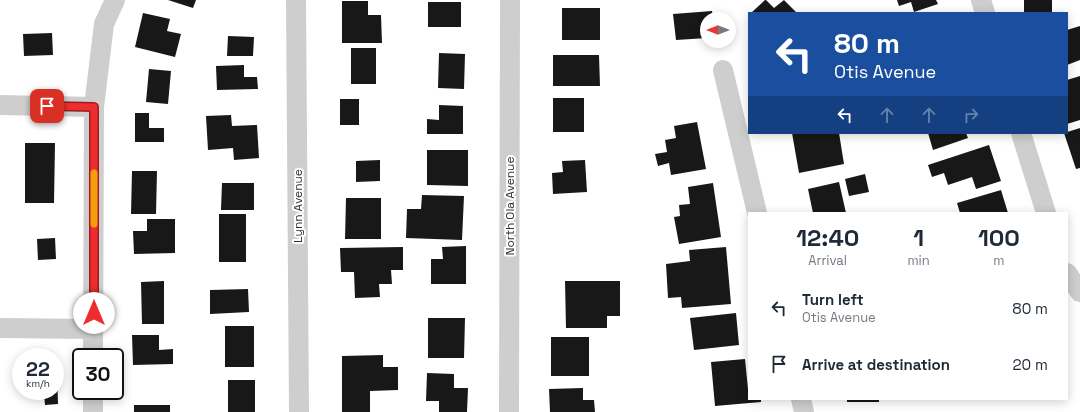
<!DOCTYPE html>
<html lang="en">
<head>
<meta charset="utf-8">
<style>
	body { margin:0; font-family:"Space Grotesk",sans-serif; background:#f2f2f3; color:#1f2937; height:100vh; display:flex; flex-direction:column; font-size:15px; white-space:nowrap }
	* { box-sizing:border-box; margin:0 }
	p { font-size:13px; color:#747a83 }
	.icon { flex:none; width:22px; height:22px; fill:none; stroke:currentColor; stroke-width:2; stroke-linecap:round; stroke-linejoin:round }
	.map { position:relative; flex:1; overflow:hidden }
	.panel { position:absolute; left:748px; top:212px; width:320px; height:188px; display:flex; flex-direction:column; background:#fff; border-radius:0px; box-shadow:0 2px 10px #0003 }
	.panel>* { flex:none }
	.guide { position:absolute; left:748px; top:12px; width:320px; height:122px; border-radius:0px; box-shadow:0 2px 10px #0003; background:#1a4fa0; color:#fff; overflow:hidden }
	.needle { width:26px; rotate:270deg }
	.controls { position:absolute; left:700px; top:12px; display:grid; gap:8px }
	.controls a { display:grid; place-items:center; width:36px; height:36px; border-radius:50%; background:#fff; box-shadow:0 2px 10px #0003; font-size:20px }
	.speed { position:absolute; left:12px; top:348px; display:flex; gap:8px; font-size:20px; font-weight:700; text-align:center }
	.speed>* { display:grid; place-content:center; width:52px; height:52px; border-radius:50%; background:#fff; box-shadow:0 2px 10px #0003; line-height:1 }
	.speed small { font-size:10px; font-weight:400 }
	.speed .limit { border:2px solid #111; border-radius:6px; background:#fff; color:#111 }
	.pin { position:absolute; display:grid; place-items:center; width:34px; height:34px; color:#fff; margin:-17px; border-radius:8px; box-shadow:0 2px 6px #0006 }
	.me { position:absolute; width:44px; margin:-22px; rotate:0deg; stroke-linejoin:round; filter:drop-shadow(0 0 3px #0008) }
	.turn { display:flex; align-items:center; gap:14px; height:84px; padding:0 20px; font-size:18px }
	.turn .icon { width:52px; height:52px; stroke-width:2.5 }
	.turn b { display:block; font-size:28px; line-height:34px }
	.lanes { display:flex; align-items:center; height:38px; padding:0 20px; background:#0003; justify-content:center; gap:20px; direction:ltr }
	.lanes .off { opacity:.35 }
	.eta { display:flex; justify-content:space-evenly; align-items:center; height:68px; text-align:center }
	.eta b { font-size:24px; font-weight:800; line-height:28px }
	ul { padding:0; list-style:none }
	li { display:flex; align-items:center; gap:12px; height:56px; padding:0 20px }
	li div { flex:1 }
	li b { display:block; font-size:15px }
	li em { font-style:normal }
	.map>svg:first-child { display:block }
</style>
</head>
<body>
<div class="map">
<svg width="1080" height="412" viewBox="0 0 1080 412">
	<rect width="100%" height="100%" fill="#fff"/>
	<path fill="#181818" d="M168 0H196L193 8Z
		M765 0H766L774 8 784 0 797 13H751Z
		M897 0H936L938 4 914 12 911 2 899 6Z
		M1024 0H1052V13H1024Z
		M342 1H368V15H381L382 43H342Z
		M428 2H461V27H428Z
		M562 8H600V40H562Z
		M712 11 713 19H707V38L676 40 673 14Z
		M143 13 170 19 167 31 181 34 175 57 135 47Z
		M1080 26V60L1067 65V30Z
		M52 33 53 55 24 56 23 34Z
		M228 36 254 37 253 56H227Z
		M351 48H376V84H351Z
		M439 53 465 54 464 89 438 88Z
		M553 55H599L600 86H553Z
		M244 65V77H257L258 89 217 90 216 66Z
		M149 69 171 71 168 104 146 102Z
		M1080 76V120L1067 124V80Z
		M553 98H584V132H553Z
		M340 99H359V125H340Z
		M439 105 463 106V134H427V119L439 120Z
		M135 113H149V128H164V142H135Z
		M231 115 232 126 257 125 259 158 234 160 233 148 208 150 206 116Z
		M697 122 706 169 671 175 669 163 658 166 655 154 667 152 665 140 676 138 674 126Z
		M1080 128V168L1076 169 1064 133Z
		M792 133H839L844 164 799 173Z
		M928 133H966L968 138 933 150Z
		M25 143H55L54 203H25Z
		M989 145 1001 181 976 189 972 177 948 185 944 173 932 177 928 165Z
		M427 150H468V186L427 185Z
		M380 160V181L356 182V161Z
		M585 160 587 192 553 194 552 173 563 172 562 161Z
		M132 171H157L156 214H131Z
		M865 174 869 192 849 196 845 179Z
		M839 182 846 213H813L808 189Z
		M222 183H254V210H221Z
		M713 183 721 237 679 244 674 217 680 216 679 205 690 204 688 187Z
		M1001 190 1008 213H960L957 203Z
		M422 195 464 196 462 240 406 238 407 209H421Z
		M346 198H381V239H345Z
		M219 214H246V262H219Z
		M147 219H175V253L134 254 133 231H147Z
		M55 238 56 259 38 260 37 239Z
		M466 246V284H431V259H443L442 247Z
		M403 247V270H391L392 284H379L380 297 355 298 354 272H341L340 248Z
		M726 247 731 304 682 308 681 297 668 298 666 264 690 261 689 250Z
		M164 281V324H142L141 282Z
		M565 281H620V316H607V328H566Z
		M248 289 249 312 210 314V290Z
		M736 313 739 345 694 350 690 318Z
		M428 318H465L464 358H428Z
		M225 326H254V367H225Z
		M132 335H159V350L173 349V364L133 365Z
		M551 337H589V376H551Z
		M383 355V367H398V390L370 391V412H342V356Z
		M745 359 749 399H761V402L715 406 711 362Z
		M55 372H57L58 404 45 405 44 394H31V391H55Z
		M427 373 454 374V388H468L467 412H439V401H426Z
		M228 380H255V412H228Z
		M583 388V400H594L595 412H550L549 389Z
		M847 399H879V402H847Z
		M134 405H170V412H134Z"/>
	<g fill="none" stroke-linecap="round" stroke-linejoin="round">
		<path stroke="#cecece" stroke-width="20" d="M296 0 299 412
			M981 0 985 13
			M723 70 757 213
			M0 105 94 107
			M1021 133 1046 213
			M1067 273 1080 292
			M0 328 93 329
			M93 357 94 107 104 24 115 0
			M93 391V412
			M801 399 804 412
			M509 412 510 0"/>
	</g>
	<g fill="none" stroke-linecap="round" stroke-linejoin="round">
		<defs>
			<path id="route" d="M47 106 94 107V313"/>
		</defs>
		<use href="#route" stroke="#9b1d1f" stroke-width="10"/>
		<use href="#route" stroke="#ef2d2f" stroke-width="7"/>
		<path stroke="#f59e0b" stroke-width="7" d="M94 224V173"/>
	</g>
	<g text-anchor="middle" stroke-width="4" stroke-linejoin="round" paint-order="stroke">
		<g font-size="12" fill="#313131" stroke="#fff">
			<text transform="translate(298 206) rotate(-90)" y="4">Lynn Avenue</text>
			<text transform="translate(510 206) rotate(-90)" y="4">North Ola Avenue</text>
		</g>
	</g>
</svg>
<div class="controls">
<a><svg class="needle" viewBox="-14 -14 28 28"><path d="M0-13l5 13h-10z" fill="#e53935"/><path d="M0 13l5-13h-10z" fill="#747a83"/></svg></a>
</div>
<div class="speed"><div>22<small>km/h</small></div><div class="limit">30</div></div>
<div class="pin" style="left:47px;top:106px;background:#d93025"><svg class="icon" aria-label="arrive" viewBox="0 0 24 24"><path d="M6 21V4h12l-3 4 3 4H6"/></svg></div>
<svg class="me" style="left:94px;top:313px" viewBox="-20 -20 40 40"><circle r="19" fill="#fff"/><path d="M0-13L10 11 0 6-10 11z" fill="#ef2d2f"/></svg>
<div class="guide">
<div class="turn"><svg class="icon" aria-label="left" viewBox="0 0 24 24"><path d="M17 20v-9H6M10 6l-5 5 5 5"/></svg><div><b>80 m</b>Otis Avenue</div></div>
<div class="lanes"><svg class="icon" aria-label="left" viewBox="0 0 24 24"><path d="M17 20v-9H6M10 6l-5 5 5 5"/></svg><svg class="icon off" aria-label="ahead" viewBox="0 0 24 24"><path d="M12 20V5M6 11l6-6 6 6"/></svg><svg class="icon off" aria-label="ahead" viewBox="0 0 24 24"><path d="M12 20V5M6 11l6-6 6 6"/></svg><svg class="icon off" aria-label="right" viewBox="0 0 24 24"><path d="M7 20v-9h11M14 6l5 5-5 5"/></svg></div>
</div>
<section class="panel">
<div class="eta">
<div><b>12:40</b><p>Arrival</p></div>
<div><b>1</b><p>min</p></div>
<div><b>100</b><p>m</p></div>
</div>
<ul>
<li><svg class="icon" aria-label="left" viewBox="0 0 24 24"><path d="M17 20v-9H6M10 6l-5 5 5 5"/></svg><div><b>Turn left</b><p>Otis Avenue</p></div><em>80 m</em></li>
<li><svg class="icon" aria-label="arrive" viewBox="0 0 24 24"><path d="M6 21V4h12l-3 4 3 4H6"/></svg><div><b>Arrive at destination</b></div><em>20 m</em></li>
</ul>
</section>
</div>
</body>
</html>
